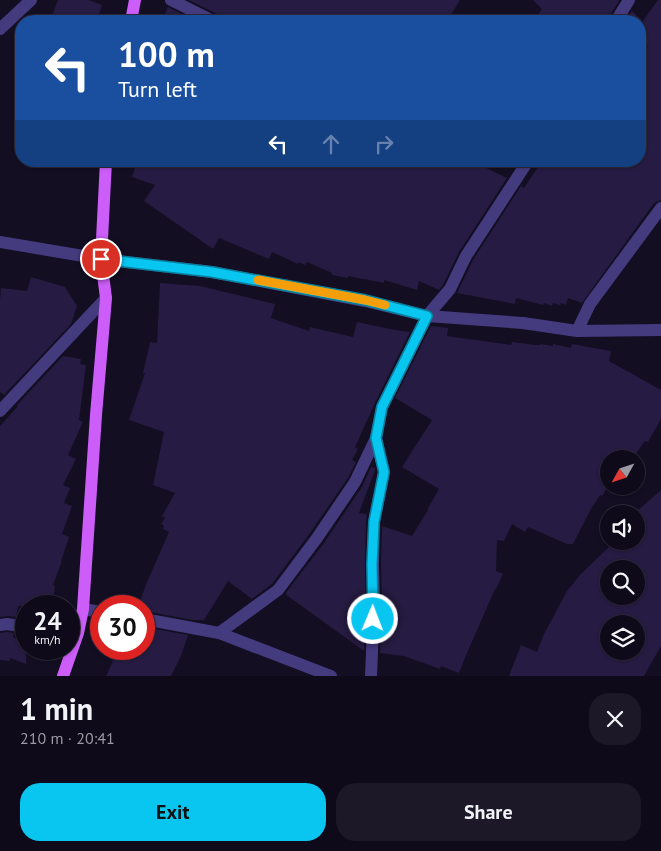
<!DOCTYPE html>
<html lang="en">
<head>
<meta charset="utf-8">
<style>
	body { margin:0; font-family:"PT Sans",sans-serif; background:#1c1827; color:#f1f3f6; height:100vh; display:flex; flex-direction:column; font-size:19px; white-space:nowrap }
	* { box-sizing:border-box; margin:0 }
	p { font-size:16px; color:#9b9aa2 }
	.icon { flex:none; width:28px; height:28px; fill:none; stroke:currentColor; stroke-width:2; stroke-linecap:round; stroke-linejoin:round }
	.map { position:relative; height:676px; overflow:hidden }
	.sheet { display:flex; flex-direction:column; background:#0e0a1a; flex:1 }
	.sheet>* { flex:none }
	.guide { position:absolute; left:15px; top:15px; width:631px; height:152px; border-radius:20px; box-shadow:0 1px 4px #0004,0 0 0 1px #2e2b39; background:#1a4fa0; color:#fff; overflow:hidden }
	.needle { width:32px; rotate:230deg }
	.fabs { position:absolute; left:600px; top:450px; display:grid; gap:10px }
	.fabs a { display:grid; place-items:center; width:45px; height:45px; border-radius:50%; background:#0e0a1a; box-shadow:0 1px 4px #0004,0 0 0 1px #2e2b39; font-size:25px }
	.speed { position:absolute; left:15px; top:595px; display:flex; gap:10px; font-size:25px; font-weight:700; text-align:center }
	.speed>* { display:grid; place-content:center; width:65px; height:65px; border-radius:50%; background:#0e0a1a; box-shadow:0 1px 4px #0004,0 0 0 1px #2e2b39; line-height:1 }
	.speed small { font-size:12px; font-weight:400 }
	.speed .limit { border:8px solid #d22; background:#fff; color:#111 }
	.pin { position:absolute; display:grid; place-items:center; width:42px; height:42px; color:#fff; margin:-21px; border:2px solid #fff; border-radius:50%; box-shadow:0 1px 5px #0007 }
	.me { position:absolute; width:55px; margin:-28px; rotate:1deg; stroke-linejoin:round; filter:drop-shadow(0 0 4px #0008) }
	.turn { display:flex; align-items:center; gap:18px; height:105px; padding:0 20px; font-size:22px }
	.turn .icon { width:65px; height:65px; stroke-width:2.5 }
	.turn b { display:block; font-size:35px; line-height:42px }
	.lanes { display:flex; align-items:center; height:48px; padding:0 20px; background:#0003; justify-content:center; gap:25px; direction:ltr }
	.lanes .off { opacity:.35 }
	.round { display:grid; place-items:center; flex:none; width:52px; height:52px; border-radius:20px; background:#1c1827 }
	.overview { display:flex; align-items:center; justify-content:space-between; height:85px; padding:0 20px }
	h1 { font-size:30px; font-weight:800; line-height:38px }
	.primary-button { display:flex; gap:10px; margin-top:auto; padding:10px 20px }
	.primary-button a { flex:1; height:58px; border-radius:20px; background:#09c6f1; color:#111; font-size:20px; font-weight:800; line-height:58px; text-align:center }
	.primary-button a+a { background:#1c1827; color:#f1f3f6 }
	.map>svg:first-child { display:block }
</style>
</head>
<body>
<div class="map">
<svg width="661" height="676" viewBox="0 0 661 676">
	<rect width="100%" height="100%" fill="#130e22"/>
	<path fill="#261b42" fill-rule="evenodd" d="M58 0H89L102 5 97 21H50Z
		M189 0H460L447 21H221L220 17 217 14Z
		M533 0H618L619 1 609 17 608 21H534L542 9Z
		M658 0H661V200L654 203 582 303 568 298 566 305 561 303 560 305 553 303 552 306 544 303 543 305 516 298 515 304 457 293 473 260 521 186 524 188 542 161H640V60L648 46 640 41V25L643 21H625L632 11 643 21Z
		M168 7 195 21H162Z
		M137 161H472L507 178 459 252 443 285 439 290 419 281 417 290 384 280V283L348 276V278L332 275V273L307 262 305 265 299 262 298 264 272 252 269 259 219 238 213 249 144 201 155 185 132 177Z
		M31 277 65 287 77 306 71 324 4 395 0 392V300L1 288 27 291Z
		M160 283 200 286 275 304 271 318 309 331 310 327 353 337 357 322 395 330 410 332 375 403 355 447 358 449 352 460 356 462 348 478 310 533 272 584 252 599 228 581 204 620H193L144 611V606H138L147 582 169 532 163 529 164 526 161 524 165 518 162 516 175 493 153 485 164 432 129 420 145 373H143L150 342 157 343Z
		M431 326 448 328 447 336 511 345 512 342 535 345H540V344L553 346V344L571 348 572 344 611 351 609 361 661 390V419L648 442 645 441 632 459H609V485L602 496 600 495 592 507 573 544H567L528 527 525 532 512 524 504 541 497 540 496 571 503 574 496 589H495L464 660 459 673 441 666 440 669 404 656 380 653 382 603 381 564 382 526 412 536 428 510H427L439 489 402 467 432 420 395 398Z
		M63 356 81 359 80 364 86 365 79 420 83 422 68 455 76 459 63 485 70 488 64 503 72 506 62 534 69 537 61 561H62L53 585 55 586 52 606H18L16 617 8 616 0 617V426L18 406 17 405Z
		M371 467 375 468V470L359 513 367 514 366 522 365 564 366 603 364 651 285 594 324 543 362 487Z
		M661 490V646L644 676H509L521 645 537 652 543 636 567 591 580 575 615 541H636V512ZM609 569H636V596H609ZM609 624H636V651H609Z
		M144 627 188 635 181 656 171 676H106L113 661 111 660 116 649H144Z
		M7 632 14 633 13 637 26 643V664L10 658V661L0 660V633Z"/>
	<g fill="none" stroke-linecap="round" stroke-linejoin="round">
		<path stroke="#443b7f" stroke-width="12" d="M171 0 213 21
			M616 21 629 0
			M0 29 31 0
			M0 242 101 259 212 272 365 301 427 316 523 323 577 331 661 330
			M577 331 590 304 661 208
			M0 411 106 298
			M83 609 101 612
			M144 619 219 633 331 676
			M0 625 7 624 26 627
			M219 633 278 590 317 538 355 482 376 438 382 407 427 316 450 289 466 256 528 161
			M371 676 374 603 373 564 374 522 384 472 376 438"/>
		<path stroke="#cc5df9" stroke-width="12" d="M131 21 135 0
			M63 676 78 633 83 609 96 415 106 298 101 259 106 161"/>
	</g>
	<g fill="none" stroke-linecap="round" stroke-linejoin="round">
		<defs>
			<path id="route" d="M101 259 212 272 365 300 427 316 382 407 376 438 384 472 374 522 372 564 373 619"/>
		</defs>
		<use href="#route" stroke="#06819d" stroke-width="12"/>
		<use href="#route" stroke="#09c6f1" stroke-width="9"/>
		<path stroke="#f59e0b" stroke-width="9" d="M258 280 365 300 385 305"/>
	</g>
</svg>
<div class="fabs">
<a><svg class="needle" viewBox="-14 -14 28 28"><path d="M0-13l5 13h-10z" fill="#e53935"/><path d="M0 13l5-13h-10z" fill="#9b9aa2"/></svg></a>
<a><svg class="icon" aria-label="sound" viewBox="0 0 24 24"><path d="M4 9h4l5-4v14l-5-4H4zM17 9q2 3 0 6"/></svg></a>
<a><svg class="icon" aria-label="search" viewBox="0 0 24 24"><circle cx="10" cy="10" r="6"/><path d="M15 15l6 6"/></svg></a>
<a><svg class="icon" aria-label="layers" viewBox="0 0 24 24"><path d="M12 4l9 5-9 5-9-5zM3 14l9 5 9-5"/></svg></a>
</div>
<div class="speed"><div>24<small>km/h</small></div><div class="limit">30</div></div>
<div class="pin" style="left:101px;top:259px;background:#d93025"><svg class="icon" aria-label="arrive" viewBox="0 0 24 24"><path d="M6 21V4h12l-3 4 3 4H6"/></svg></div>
<svg class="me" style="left:373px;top:619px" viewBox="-20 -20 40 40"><circle r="17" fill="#09c6f1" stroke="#fff" stroke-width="3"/><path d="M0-11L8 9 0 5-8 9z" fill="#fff"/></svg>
<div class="guide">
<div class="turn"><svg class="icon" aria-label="left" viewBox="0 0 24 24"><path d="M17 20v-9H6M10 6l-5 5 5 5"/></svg><div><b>100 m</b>Turn left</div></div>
<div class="lanes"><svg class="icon" aria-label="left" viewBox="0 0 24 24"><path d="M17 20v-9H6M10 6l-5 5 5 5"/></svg><svg class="icon off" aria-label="ahead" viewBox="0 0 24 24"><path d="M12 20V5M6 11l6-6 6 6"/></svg><svg class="icon off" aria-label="right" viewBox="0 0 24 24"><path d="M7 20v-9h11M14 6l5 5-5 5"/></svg></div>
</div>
</div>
<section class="sheet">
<div class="overview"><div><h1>1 min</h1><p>210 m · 20:41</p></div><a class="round"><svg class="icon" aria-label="close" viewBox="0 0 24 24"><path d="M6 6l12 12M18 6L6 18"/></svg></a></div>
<div class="primary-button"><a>Exit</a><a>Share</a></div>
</section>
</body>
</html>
